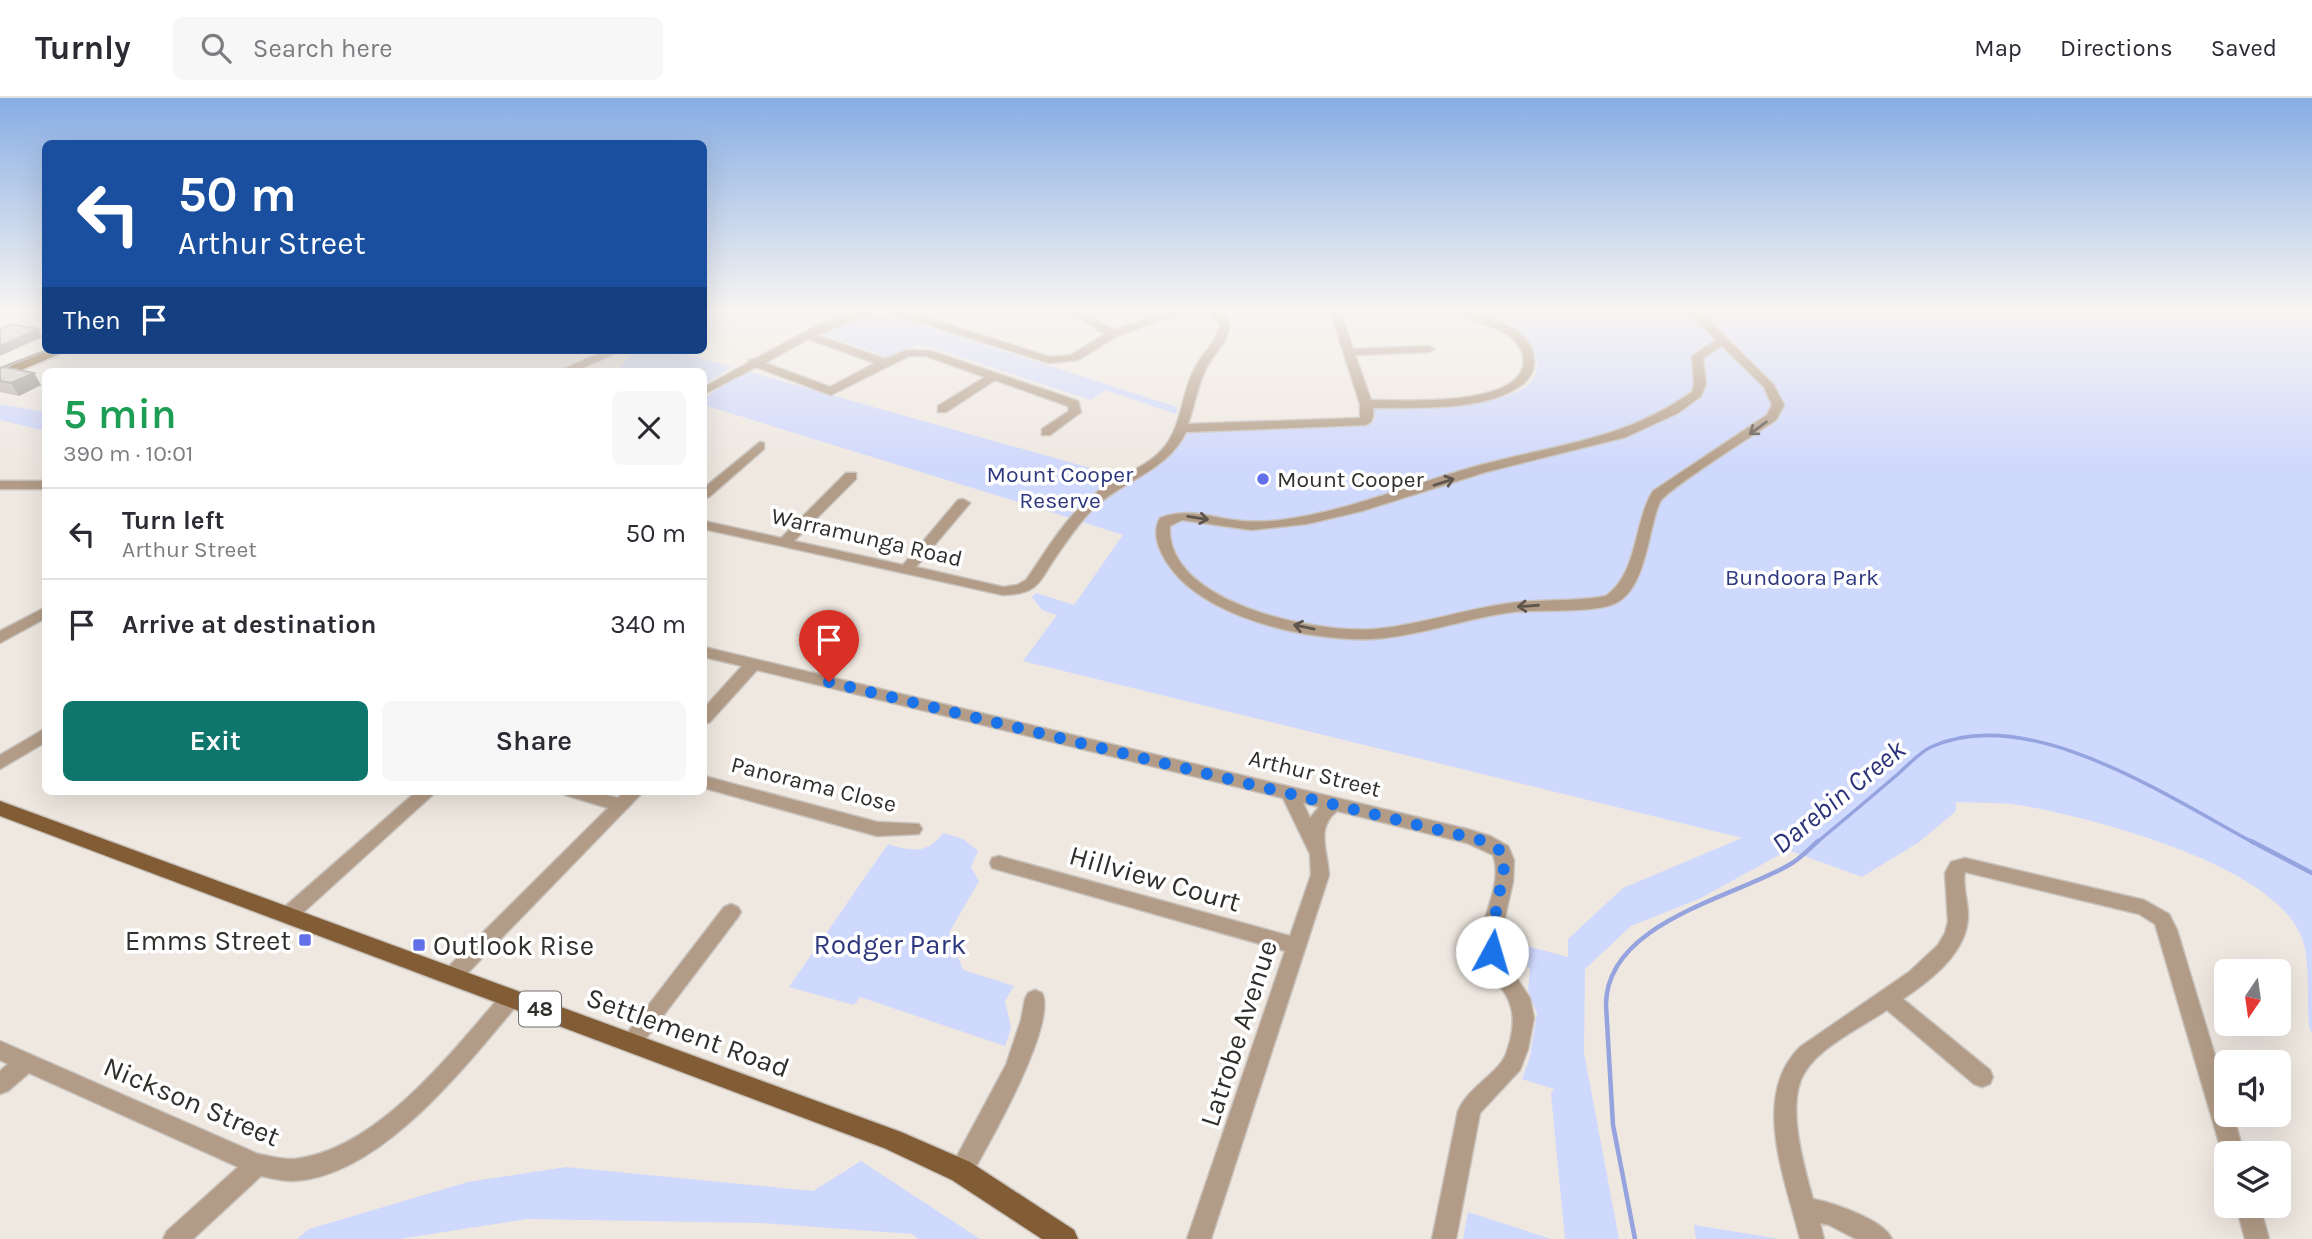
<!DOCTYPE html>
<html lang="en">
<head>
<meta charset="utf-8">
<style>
	body { margin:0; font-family:Karla,sans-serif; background:#f7f7f7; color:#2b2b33; height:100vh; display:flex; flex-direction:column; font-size:26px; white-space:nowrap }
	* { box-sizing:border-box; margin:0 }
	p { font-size:23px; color:#7c7c81 }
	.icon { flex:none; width:38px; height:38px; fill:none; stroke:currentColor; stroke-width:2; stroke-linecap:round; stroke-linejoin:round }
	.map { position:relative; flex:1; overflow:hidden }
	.details { position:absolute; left:42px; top:270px; width:665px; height:427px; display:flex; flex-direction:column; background:#fff; border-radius:10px; box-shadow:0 7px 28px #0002 }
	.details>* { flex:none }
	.banner { position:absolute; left:42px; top:42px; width:665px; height:214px; border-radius:10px; box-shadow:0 7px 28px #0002; background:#1a4fa0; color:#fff; overflow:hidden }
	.needle { width:46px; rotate:193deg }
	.fabs { position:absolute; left:2214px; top:861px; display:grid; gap:14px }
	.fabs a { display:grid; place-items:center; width:77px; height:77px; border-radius:10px; background:#fff; box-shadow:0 7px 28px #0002; font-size:35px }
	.pin { position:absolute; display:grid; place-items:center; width:60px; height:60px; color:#fff; margin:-72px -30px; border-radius:50% 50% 50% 0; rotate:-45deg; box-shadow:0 0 7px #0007 }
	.pin .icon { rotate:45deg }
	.me { position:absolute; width:77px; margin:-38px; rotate:6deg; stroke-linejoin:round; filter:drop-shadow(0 0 5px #0008) }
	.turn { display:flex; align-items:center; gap:24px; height:147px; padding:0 21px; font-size:32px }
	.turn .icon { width:91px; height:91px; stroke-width:2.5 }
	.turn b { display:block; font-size:49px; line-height:60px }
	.then { display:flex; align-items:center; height:66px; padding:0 21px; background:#0003; gap:14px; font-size:26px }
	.round { display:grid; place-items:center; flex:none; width:74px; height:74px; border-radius:10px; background:#f7f7f7 }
	.head { display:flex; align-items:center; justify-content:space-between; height:119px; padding:0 21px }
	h1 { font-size:42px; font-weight:600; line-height:52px; color:#1e9e55 }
	.button { display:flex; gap:14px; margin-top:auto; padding:14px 21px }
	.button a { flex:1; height:80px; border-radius:10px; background:#0f766e; color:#fff; font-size:28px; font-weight:600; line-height:80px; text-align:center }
	.button a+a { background:#f7f7f7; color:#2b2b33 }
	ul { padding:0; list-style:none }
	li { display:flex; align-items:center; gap:21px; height:91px; padding:0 21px; border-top:2px solid #e1e1e2 }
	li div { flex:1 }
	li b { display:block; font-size:26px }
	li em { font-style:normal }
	header { display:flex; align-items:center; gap:42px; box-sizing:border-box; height:98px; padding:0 35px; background:#fff; border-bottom:2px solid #e1e1e2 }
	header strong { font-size:33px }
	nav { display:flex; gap:38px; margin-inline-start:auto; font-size:24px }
	.search { width:490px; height:63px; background:#f7f7f7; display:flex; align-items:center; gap:18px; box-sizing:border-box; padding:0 24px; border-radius:10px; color:#7c7c81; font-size:26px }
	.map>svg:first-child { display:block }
</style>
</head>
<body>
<header>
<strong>Turnly</strong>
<div class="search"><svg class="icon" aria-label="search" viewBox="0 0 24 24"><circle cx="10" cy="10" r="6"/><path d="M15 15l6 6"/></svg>Search here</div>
<nav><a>Map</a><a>Directions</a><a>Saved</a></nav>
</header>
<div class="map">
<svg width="2312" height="1141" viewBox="0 0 2312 1141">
	<rect width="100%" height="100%" fill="#efe8e1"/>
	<path fill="#cfd8fd" d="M815 212H865L874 219 901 220 1177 309 1176 316 1105 292 1091 302 920 246 890 260 821 236 851 223Z
		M1464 212H2312V936L2309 928C2307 904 2310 866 2303 843 2280 768 2095 721 2025 708 2003 704 1979 705 1956 704V713L1919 744 1862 779 1788 752 1699 801 1631 828 1585 871 1584 955 1619 1141H1565L1551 996 1554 991 1522 981 1530 959 1537 915 1528 893 1530 871 1511 849 1512 844 1568 859V841L1623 790 1742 740 1023 563 1057 517 1042 512 1032 499 1036 495 1074 507 1123 437 1079 423C1110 388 1164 377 1187 335L1208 331 1371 326 1375 320V311C1402 304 1556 319 1535 257 1527 235 1484 219 1464 212Z
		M634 252H670L732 269 704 286V273H618Z
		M746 273 1122 379 1097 393 1070 420 704 307V300Z
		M0 306 45 314V333L0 322Z
		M943 735 963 741 978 753 971 769 979 783 949 835 963 872 1014 888 1005 903 1011 930 1005 948 860 899 854 907 789 889 888 746C909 753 928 757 943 735Z
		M861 1063 980 1141H918L912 1136 762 1125 527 1121 399 1141H297L309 1131 468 1084 566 1069 813 1093Z
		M1468 1114 1551 1141H1463Z
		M1694 1127 1780 1141H1696Z"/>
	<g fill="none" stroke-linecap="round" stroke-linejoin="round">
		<path stroke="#95a3de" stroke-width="3.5" d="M1816 745C1844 722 1871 699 1898 676 1908 667 1920 654 1931 649 2028 604 2170 700 2254 745"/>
		<path stroke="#95a3de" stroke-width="4.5" d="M2251 743 2312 775
			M1635 1141 1613 1027 1606 907C1606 825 1732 800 1789 767 1800 761 1809 751 1818 743"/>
		<defs>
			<path id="minor" d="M865 212 875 214 816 237 885 261 907 252 931 253 1078 303 1081 314 1050 337H1042V331L1069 313 1068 308 995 282 946 314H938V308L985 279 926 258H909L831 297 756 269 704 296V289L748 265 749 262 755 261 820 226ZM808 241 875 265 830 289 765 265Z
				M894 212H903L1050 259 1071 257 1105 236 1067 212H1080L1114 232 1172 212H1188L1117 238 1078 262 1049 265 894 216Z
				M1205 212H1217L1230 225C1228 245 1213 255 1205 273 1197 290 1194 309 1188 326L1360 320V306L1330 212H1340L1353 251 1429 248 1435 251 1429 254 1355 257 1371 302C1404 302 1512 309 1523 269 1526 258 1520 247 1512 240 1496 226 1469 225 1453 212 1470 212 1504 224 1518 234 1537 248 1541 274 1520 288 1483 314 1416 309 1373 310 1374 317 1373 325 1365 327L1186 334C1167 374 1122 382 1092 412 1077 427 1065 446 1053 463 1047 472 1042 483 1034 489 1025 496 1014 496 1003 497L704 431V423L781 440 846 375H856V381L794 443 903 467 958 402 963 401 970 405 916 469 1003 489 1017 487 1026 482C1047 452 1066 418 1096 395 1118 377 1149 370 1166 347 1182 325 1182 295 1194 272 1202 255 1217 245 1220 226Z
				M1687 212H1698L1773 286 1784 307 1776 322C1758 334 1666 392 1660 404 1648 430 1647 487 1618 504 1598 516 1538 511 1513 514 1466 520 1420 538 1373 541 1312 544 1207 521 1170 469 1160 455 1151 436 1160 420 1186 410 1207 418 1233 422 1249 424 1266 424 1281 422 1349 413 1412 386 1477 368 1554 347 1625 342 1692 294L1694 286 1692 258 1716 242ZM1722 248 1764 289 1772 307 1767 317 1653 393C1633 425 1639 474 1606 498 1575 504 1543 501 1511 505 1465 511 1421 527 1375 531 1318 536 1165 506 1170 428L1182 422 1251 432 1307 426 1362 413 1486 374 1626 339 1678 315 1701 298 1706 286 1703 260Z
				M607 252H623L575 273H559Z
				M760 344 764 345V351L709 399 704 400V390Z
				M0 383H46V391H0Z
				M46 509V520L0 545V533Z
				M704 549 1467 731 1490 738 1508 748 1514 762 1513 784 1502 832 1501 852 1506 864 1530 900 1534 920 1528 951 1520 972 1480 1015 1456 1141H1432L1458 1013C1469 988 1498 976 1506 956 1531 887 1479 890 1481 841 1483 814 1503 785 1493 757L1467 745 1337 713C1315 730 1328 754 1329 777L1211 1141H1187L1285 853 999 772 992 770 990 765 992 760 999 758 1290 838 1311 777 1310 756 1283 700 757 572 710 624 704 626V610L742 568 704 559ZM1303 705 1319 709 1310 720Z
				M46 630V644L0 671V657Z
				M704 678 877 724 919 726 922 731 919 736 877 738 704 690Z
				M417 693H437L295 822 288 825 281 822 278 817 281 812Z
				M562 693H594L618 700 624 693H644L459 884 452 886 445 884 442 878 445 872 608 710 565 697Z
				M1965 760 2144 802 2169 816 2177 832 2226 994V1017H2233L2244 1055H2226V1063L2222 1055 2155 826 2139 816 1965 774C1962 786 1968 803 1968 817 1968 854 1931 882 1903 901L1990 972 1993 979 1990 986 1982 989 1974 986 1887 912C1863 928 1820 949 1805 974 1785 1005 1804 1068 1813 1101 1834 1105 1884 1122 1892 1141H1856L1829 1127 1820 1125 1824 1141H1800C1786 1083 1750 998 1800 949L1909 874 1938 847 1945 835 1948 824 1945 775 1951 764Z
				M731 806 738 809 741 814 738 819 638 951 631 954 624 951 620 945 624 939 724 809Z
				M511 891 518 894 521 900 518 906C466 967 381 1079 293 1083 283 1083 271 1080 261 1078L193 1141H163L167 1133 238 1069 29 975 8 993 0 996V973L8 966 0 962V943L258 1056C270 1058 284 1062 295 1061 379 1051 452 953 504 894Z
				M1035 892 1042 895C1058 926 987 1049 969 1081L961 1084 953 1081 949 1073 1006 967 1021 922 1025 901 1028 895Z
				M2236 1108H2260L2269 1141H2245Z"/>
			<path id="primary" d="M0 703 901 1034 970 1064 1074 1132 1078 1141H1042L952 1082 884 1050 0 718Z"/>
			<path id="trunk" d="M50 252H69L0 281V272Z"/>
		</defs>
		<use href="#minor" stroke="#c9c3bd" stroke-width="3"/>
		<use href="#primary" stroke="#c9c3bd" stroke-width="3"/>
		<use href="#trunk" stroke="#c9c3bd" stroke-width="4"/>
		<use href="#minor" fill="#b29c87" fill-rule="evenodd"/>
		<use href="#primary" fill="#825c34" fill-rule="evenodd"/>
		<use href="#trunk" fill="#785022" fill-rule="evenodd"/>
		<path stroke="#7b7773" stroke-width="2" d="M0 270 47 252"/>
	</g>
	<path fill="#b3ada8" d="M0 270 34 275 41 287 19 298 0 294Z"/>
	<path fill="#928d88" d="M38 231 42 239 0 258V248Z
		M34 275 41 287 19 298 11 285Z"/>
	<path fill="#d0c9c3" stroke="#928d88" stroke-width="2" d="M11 226 38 231 0 248V231Z
		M4 269 34 275 11 285 0 283V270Z"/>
	<defs><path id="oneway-shaft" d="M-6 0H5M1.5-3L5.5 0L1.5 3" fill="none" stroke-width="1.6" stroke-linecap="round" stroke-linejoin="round" transform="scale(1.75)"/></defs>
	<g stroke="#5e554c">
		<use href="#oneway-shaft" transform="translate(1758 330) rotate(144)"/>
		<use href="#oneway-shaft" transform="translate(1444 384) rotate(-18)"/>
		<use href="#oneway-shaft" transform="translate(1198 420) rotate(9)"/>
		<use href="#oneway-shaft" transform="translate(1528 508) rotate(176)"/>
		<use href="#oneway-shaft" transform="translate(1304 529) rotate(-168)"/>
	</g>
	<linearGradient id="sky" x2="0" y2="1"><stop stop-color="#87ade4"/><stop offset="0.57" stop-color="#f8f5f2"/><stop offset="1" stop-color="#f8f5f2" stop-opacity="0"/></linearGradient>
	<rect width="2312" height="372" fill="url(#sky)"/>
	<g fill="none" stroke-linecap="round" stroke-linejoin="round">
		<path stroke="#1a73e8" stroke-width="12" stroke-dasharray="0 21.6" d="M829 584 1484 743 1501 753 1505 764 1491 841 1492 854"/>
	</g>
	<g fill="#6170e8" stroke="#fff" stroke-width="2.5">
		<circle cx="1263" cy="381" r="7"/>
		<rect x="298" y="835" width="14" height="14" rx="3.5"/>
		<rect x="412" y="840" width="14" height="14" rx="3.5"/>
	</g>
	<g text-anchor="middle" stroke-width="7" stroke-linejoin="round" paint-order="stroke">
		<rect fill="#fff" stroke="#6f6d6b" stroke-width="2" x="519" y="893.5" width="42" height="35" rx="5"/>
		<g font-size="21" font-weight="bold" fill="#312f2c">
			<text x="540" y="918">48</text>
		</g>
		<g font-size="23" fill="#2f387e" stroke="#fff">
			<text x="1060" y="384">Mount Cooper<tspan x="1060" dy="26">Reserve</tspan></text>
			<text x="1802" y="487">Bundoora Park</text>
		</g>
		<g font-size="23" fill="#312f2c" stroke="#fff" text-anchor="start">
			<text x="1277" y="389">Mount Cooper</text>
		</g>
		<g font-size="23" fill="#312f2c" stroke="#fff">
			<text transform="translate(867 439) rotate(13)" y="8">Warramunga Road</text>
			<text transform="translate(1315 675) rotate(14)" y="8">Arthur Street</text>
			<text transform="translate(814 686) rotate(14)" y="8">Panorama Close</text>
		</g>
		<g font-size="28" font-style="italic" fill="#2c3379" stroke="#fff">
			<text transform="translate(1838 698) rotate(-39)" y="10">Darebin Creek</text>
		</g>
		<g font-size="28" fill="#312f2c" stroke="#fff">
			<text transform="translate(1155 780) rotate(16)" y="10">Hillview Court</text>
			<text transform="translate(688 934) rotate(20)" y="10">Settlement Road</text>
			<text transform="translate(1238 935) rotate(-72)" y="10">Latrobe Avenue</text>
			<text transform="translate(192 1003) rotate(23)" y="10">Nickson Street</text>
		</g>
		<g font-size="28" fill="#312f2c" stroke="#fff" text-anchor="end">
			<text x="291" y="852">Emms Street</text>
			<text x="433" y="857" text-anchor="start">Outlook Rise</text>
		</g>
		<g font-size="28" fill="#2f387e" stroke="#fff">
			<text x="890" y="856">Rodger Park</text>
		</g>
	</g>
</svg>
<div class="fabs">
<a><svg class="needle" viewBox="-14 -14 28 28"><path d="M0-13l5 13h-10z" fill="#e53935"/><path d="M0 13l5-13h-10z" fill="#7c7c81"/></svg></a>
<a><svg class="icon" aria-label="sound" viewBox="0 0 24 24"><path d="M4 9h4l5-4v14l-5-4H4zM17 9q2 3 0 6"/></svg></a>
<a><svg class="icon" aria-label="layers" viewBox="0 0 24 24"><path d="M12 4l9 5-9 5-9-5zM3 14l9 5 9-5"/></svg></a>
</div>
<div class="pin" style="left:829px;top:584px;background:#d93025"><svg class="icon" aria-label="arrive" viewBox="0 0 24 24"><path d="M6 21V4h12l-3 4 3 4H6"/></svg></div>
<svg class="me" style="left:1492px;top:854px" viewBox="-20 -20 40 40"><circle r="19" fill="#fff"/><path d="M0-13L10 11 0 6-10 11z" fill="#1a73e8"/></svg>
<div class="banner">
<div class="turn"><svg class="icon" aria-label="left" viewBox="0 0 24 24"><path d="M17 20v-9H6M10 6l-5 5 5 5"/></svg><div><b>50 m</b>Arthur Street</div></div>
<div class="then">Then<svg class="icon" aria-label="arrive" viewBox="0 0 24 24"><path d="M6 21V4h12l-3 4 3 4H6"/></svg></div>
</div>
<section class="details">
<div class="head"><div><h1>5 min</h1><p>390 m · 10:01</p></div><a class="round"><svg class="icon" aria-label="close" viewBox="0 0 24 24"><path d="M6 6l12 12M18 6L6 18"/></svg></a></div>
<ul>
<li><svg class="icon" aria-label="left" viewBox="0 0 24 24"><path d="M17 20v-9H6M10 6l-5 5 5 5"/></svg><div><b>Turn left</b><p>Arthur Street</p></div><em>50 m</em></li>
<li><svg class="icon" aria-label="arrive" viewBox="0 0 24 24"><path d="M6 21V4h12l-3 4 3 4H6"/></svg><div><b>Arrive at destination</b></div><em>340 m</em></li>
</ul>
<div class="button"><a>Exit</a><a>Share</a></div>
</section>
</div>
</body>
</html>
